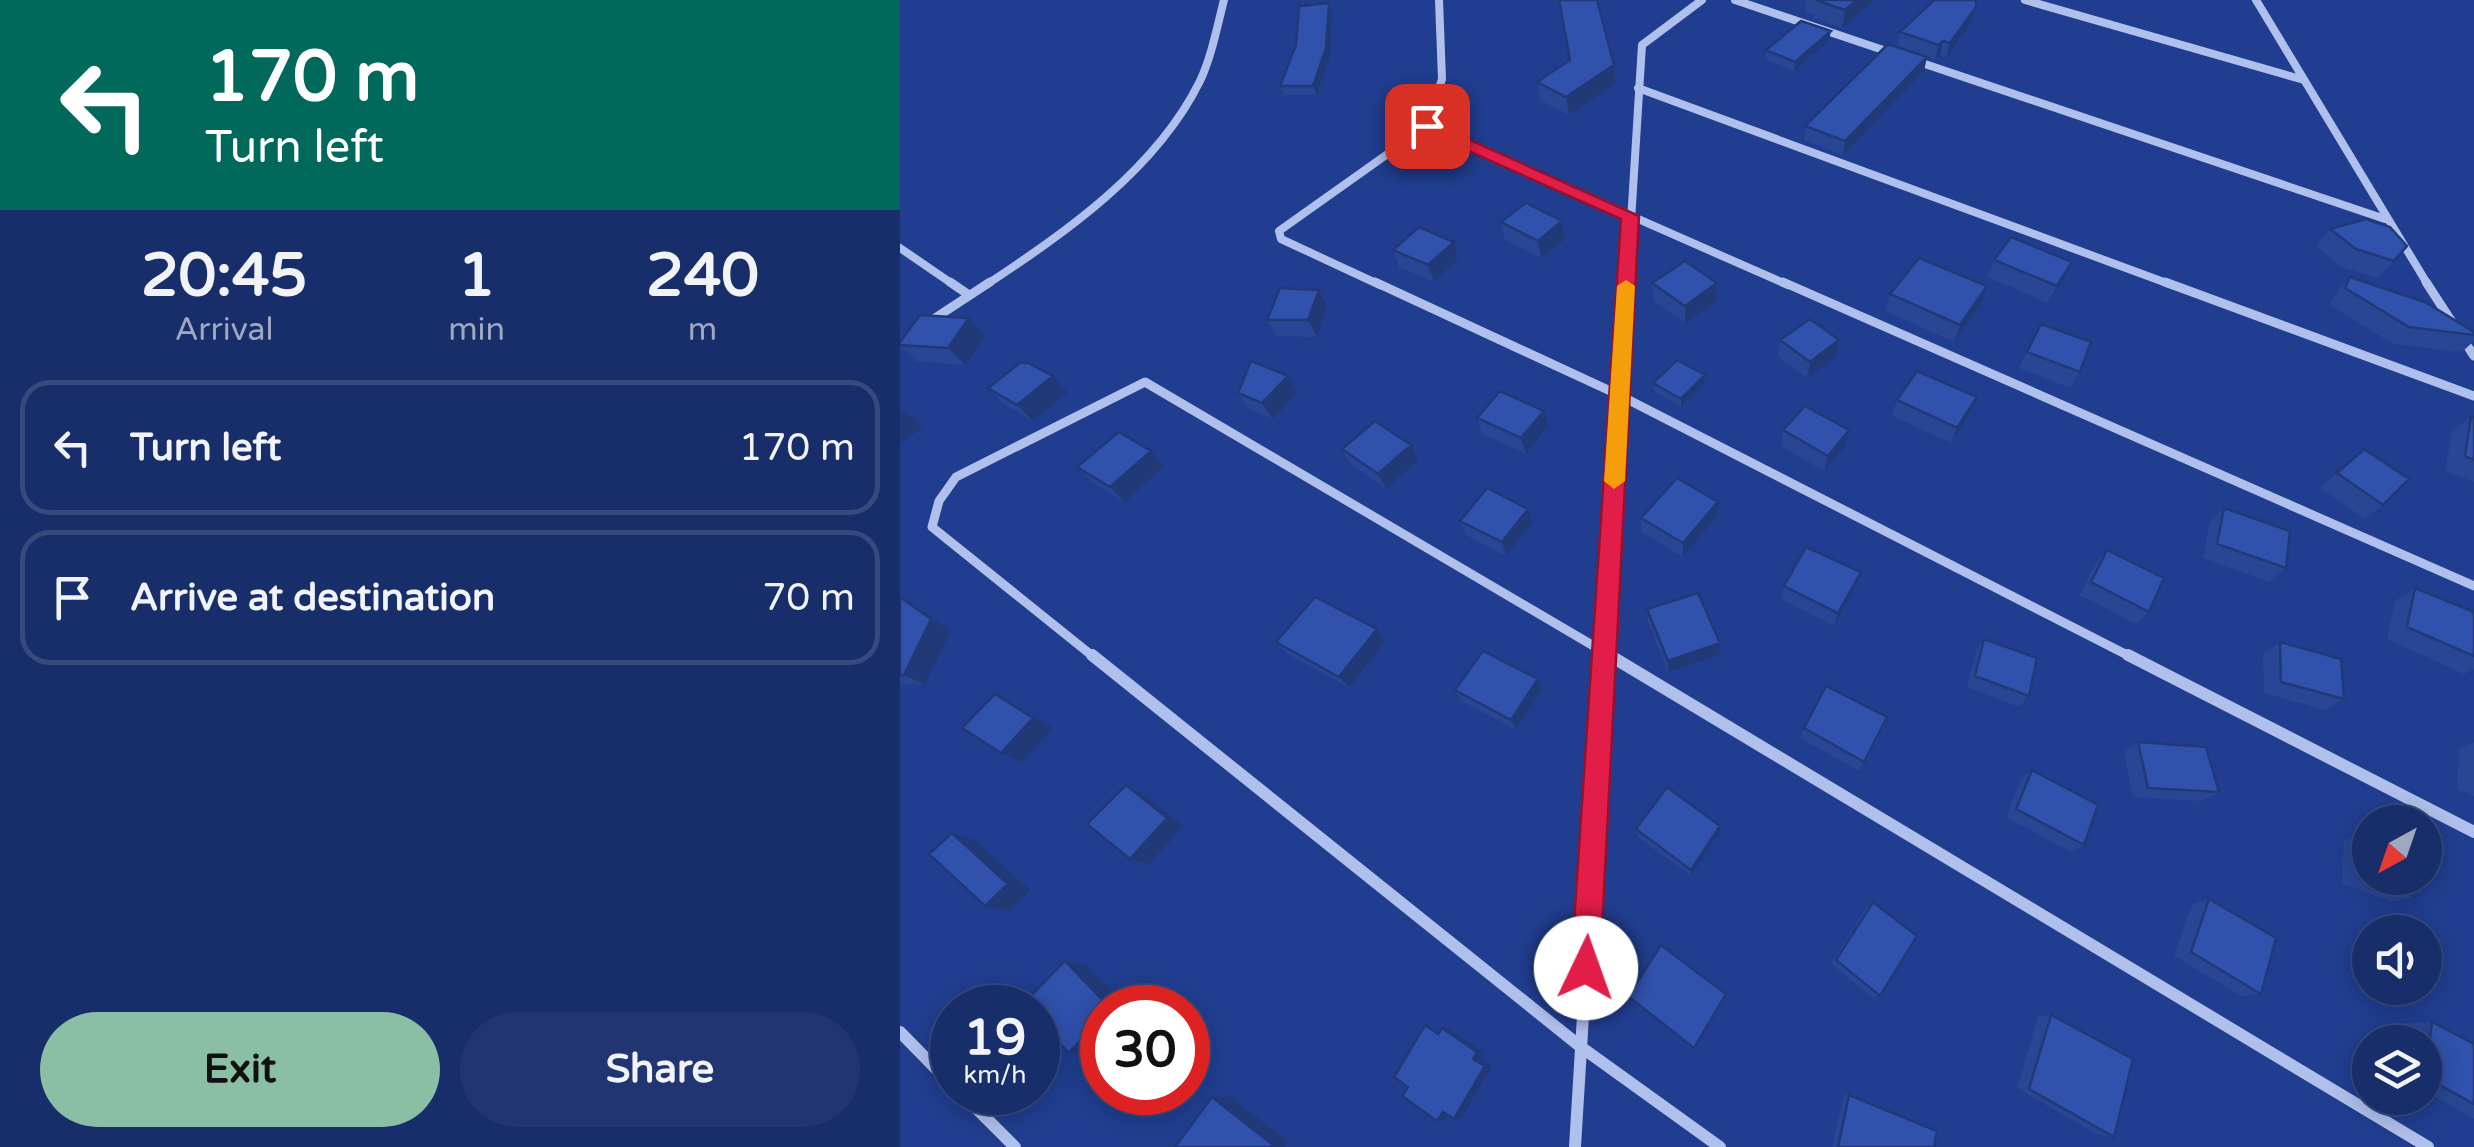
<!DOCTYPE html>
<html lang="en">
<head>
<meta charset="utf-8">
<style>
	body { margin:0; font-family:"Varela Round",sans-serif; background:#213671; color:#f1f3f6; height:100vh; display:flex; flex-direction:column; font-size:38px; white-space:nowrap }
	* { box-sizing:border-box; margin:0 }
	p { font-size:32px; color:#9fa8c1 }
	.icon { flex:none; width:55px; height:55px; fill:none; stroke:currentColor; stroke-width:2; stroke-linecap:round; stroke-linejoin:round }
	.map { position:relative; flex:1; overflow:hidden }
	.details { display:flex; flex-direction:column; background:#182e6b; width:900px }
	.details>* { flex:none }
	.banner { background:#00695c; color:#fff; overflow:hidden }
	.needle { width:65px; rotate:220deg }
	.tools { position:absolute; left:1452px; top:805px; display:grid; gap:20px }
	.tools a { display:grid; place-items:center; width:90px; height:90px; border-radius:50%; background:#182e6b; box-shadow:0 5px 25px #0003,0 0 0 2px #364a7e; font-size:50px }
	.speed { position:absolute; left:30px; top:985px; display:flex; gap:20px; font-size:50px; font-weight:700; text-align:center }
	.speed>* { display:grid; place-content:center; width:130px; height:130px; border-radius:50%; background:#182e6b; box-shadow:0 5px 25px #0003,0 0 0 2px #364a7e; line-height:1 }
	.speed small { font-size:25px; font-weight:400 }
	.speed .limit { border:15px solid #d22; background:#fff; color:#111 }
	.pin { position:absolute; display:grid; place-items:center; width:85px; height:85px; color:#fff; margin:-42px; border-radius:20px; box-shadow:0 5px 15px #0006 }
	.me { position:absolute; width:110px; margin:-55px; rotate:3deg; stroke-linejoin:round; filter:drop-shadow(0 0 8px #0008) }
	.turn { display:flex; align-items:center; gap:35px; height:210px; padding:0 40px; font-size:45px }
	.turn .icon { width:130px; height:130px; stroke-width:2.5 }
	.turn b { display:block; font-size:70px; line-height:85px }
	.eta { display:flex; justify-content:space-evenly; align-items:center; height:170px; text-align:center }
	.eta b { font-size:60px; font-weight:700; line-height:70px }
	.action { display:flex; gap:20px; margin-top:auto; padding:20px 40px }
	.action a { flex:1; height:115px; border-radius:60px; background:#8abfa5; color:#111; font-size:40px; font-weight:700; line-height:115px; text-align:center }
	.action a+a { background:#213671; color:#f1f3f6 }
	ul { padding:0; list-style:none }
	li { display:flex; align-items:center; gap:30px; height:135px; margin:0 20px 15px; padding:0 20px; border:5px solid #364a7e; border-radius:30px }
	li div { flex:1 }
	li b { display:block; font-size:38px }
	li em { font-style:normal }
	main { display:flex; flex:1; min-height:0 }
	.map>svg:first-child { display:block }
</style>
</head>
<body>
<main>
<section class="details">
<div class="banner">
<div class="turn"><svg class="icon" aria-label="left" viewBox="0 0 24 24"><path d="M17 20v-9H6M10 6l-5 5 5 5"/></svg><div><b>170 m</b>Turn left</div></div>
</div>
<div class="eta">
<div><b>20:45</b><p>Arrival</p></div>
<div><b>1</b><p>min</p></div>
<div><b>240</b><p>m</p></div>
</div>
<ul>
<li><svg class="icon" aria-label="left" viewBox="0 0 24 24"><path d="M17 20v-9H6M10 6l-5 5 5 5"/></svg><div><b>Turn left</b></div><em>170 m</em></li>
<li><svg class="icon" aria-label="arrive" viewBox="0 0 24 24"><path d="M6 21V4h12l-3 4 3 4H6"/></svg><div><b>Arrive at destination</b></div><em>70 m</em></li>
</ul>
<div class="action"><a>Exit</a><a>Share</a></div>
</section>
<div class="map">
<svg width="1574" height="1147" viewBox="0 0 1574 1147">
	<rect width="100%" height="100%" fill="#203d8f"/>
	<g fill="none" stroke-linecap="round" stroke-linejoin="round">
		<path stroke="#b0c0ec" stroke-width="8" d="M835 0 995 54
			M1125 0 1404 80
			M1356 0 1528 285
			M1016 61 1485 219
			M738 88 1272 285
			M527 126 542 79 539 0
			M0 248 54 285
			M86 285C166 232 256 170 300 81 312 55 317 27 324 0
			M480 285 381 239 379 231 527 126 888 285
			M727 285 742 45 802 0"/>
		<path stroke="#b0c0ec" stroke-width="9" d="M50 282 69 295
			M475 282 719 395 1233 658
			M883 282 1574 586
			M1265 282 1574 396
			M1526 282 1574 356
			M26 324 90 282
			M195 658 32 527 39 501 56 477 245 382 714 658
			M705 658 728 282"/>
		<path stroke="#b0c0ec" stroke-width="12" d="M192 655 681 1047 820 1147
			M709 655 1528 1147
			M1228 655 1574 832
			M0 1032 52 1085
			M60 1092 115 1147
			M675 1147 705 655"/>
	</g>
	<path fill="#294694" d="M658 0H697L714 65 716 83 669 115 640 100 637 82 669 61Z
		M906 0H974L942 28 913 18 914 14 905 12Z
		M429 3 432 12 430 57 417 95H384L380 86Z
		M1076 7 1072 22 1046 58 1040 55 1035 60 997 47 1000 32Z
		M929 40 894 71 865 59 866 50Z
		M1024 71 943 155 904 140 905 126Z
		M662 221 665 239 641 258 605 240 601 222Z
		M1430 229 1507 246 1478 278 1441 267 1416 246Z
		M554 242 558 259 534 282 499 267 493 250Z
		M1094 260 1172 262 1164 279 1148 303 1087 277Z
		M1450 277 1574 332V341L1562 352 1493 344 1430 305 1435 295Z
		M752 283 816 301 785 323 753 300Z
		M1087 286 1081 304 1054 342 985 311 990 294Z
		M427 307 417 337 377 336 367 320Z
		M69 318 85 335 66 365 16 361 0 346V342Z
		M1141 324 1180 372 1170 388 1119 368Z
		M880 340 936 357 907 378 878 357Z
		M153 376 168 393 133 421 104 404 88 388Z
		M388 376 398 392 373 419 349 409 338 393Z
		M753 383 804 384 781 407 754 391Z
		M997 400 1070 413 1051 443 992 416Z
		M1571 416 1574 417V482L1545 471 1552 432Z
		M577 418 648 426 626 454 582 434Z
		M883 430 945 446 924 471 881 446Z
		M442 449 518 460 486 489 451 464Z
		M1464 449 1483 505 1465 519 1420 488Z
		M251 451 264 466 225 502 192 482 177 467Z
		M1324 508 1386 568 1369 582 1303 558 1310 523Z
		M817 516 783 557 742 532 741 518Z
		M560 521 632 523 606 556 566 535Z
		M1207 550 1249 612 1236 624 1180 595 1195 564Z
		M956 585 934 626 881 599 884 586Z
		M1515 588 1574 612V669L1564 674 1487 639 1495 601Z
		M0 596 51 631 25 685 0 684Z
		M747 609 819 655 768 672 748 622Z
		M477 629 485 642 449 688 388 654 376 642Z
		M1084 639 1129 696 1119 707 1067 687 1076 651Z
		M1380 642 1444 699 1425 710 1364 693 1363 654Z
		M638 679 642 690 616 730 562 701 555 690Z
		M904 728 964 762 959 771 900 738Z
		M1238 742 1319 792 1302 801 1233 797 1224 752Z
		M1574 743V796L1557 789 1559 749Z
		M1132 770 1184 845 1171 852 1106 817 1121 779Z
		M736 829 819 833 791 876 738 837Z
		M1466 832 1515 897 1491 902 1442 883 1444 840Z
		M1309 899 1361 994 1341 996 1274 956 1292 904Z
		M973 902 980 996 973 998 931 964 966 908Z
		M1151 1015 1214 1137 1198 1135 1117 1088 1138 1016Z
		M1532 1022 1574 1044V1119L1525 1091V1042H1503L1506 1023Z
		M944 1094 949 1095 1034 1147H932Z"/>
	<path fill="#223978" d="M957 0H974L942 28 945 10Z
		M429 3 432 12 430 57 417 95 413 86Z
		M1076 7 1072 22 1046 58 1050 43Z
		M931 31 929 40 894 71 895 62Z
		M1043 41 1040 55 1035 60 1039 45Z
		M1027 57 1024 71 943 155 945 141Z
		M714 65 716 83 669 115 666 97Z
		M662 221 665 239 641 258 638 241Z
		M554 242 558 259 534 282 528 265Z
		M1172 262 1164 279 1148 303 1157 286Z
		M817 283 816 301 785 323V306Z
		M1087 286 1081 304 1054 342 1060 325Z
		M419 290 427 307 417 337 408 320Z
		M69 318 85 335 66 365 48 348Z
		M939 340 936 357 907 378 910 362Z
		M805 375 804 384 781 407V399Z
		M153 376 168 393 133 421 117 405Z
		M388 376 398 392 373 419 362 403Z
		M1077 397 1070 413 1051 443 1057 428Z
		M4 411 23 427 0 443V414Z
		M644 411 648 426 626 454 621 438Z
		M949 430 945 446 924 471 928 456Z
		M511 445 518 460 486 489 478 474Z
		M251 451 264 466 225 502 210 487Z
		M818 502 817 516 783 557V543Z
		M628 509 632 523 606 556 602 542Z
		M961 572 956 585 934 626 938 613Z
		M0 596 51 631 25 685 4 675Z
		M477 629 485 642 449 688 439 677Z
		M820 643 819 655 768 672V661Z
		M638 679 642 690 616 730 611 720Z
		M95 694 153 728 122 762 101 753Z
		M226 785 243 794 284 826 248 865 230 859Z
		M820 826 819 833 791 876V870Z
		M52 833 75 840 130 890 108 912 85 906Z
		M165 961 186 965 228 1008H210Z
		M202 1016V1040L191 1054 169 1053Z
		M542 1028 551 1030 584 1052 580 1059 592 1066 562 1117 554 1119Z
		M329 1096 388 1142 385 1147H372L312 1097Z
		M552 1110 546 1119 537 1121 543 1112Z"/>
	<path fill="#3051ac" stroke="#223978" stroke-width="2.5" d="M659 0H697L714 65 666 97 637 82 670 60Z
		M916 0H957L945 10Z
		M1034 0H1076V7L1050 43 1043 41 1039 45 1000 32Z
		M429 3 426 48 413 86H380L396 45 399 6Z
		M901 21 931 31 895 62 866 50Z
		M988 44 1027 57 945 141 905 126Z
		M626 203 662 221 638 241 601 222Z
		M1466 219 1490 227 1507 246 1494 261 1456 249 1430 229Z
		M519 227 554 242 528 265 493 250Z
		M1111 237 1172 262 1157 286 1094 260Z
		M1019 258 1087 286 1060 325 990 294Z
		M785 261 817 283 785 306 752 283Z
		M1450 277 1525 302 1574 332V335L1509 327 1445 288Z
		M380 288 419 290 408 320H367Z
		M20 315 69 318 48 348 0 345V342Z
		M910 319 939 340 910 362 880 340Z
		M1141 324 1191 342 1180 372 1127 352Z
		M777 360 805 375 781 399 753 383Z
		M351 361 388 376 362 403 338 393Z
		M120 363H128L153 376 117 405 88 388Z
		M1017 371 1077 397 1057 428 997 400Z
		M600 391 644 411 621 438 577 418Z
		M905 406 949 430 928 456 883 430Z
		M1571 416 1574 417V460L1565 456Z
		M475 421 511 445 478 474 442 449Z
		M219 432 251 451 210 487 177 467Z
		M1464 449 1509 479 1483 505 1437 473Z
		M777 478 818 502 783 543 741 518Z
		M587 488 628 509 602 542 560 521Z
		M1324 508 1390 531 1386 568 1317 544Z
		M906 547 961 572 938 613 884 586Z
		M1207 550 1264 578 1249 612 1191 582Z
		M1515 588 1574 612V656L1507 627Z
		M798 593 820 643 768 661 747 609Z
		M0 597 31 619 4 675H0Z
		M415 597 477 629 439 677 376 642Z
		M1084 639 1137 658 1129 696 1075 676Z
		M1380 642 1441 659 1444 699 1381 682Z
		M583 651 638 679 611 720 555 690Z
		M926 686 987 717 964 762 904 728Z
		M95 694 133 718 101 753 62 728Z
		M1238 742 1306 747 1319 792 1248 788Z
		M1132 770 1198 805 1184 845 1116 809Z
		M226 785 267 818 230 859 187 824Z
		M767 787 820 826 791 870 736 829Z
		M1466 832 1470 834V878H1516L1515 897 1464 877Z
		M52 833 108 884 85 906 29 854Z
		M1309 899 1376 938 1361 994 1291 952Z
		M973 902 1017 936 980 996 936 960Z
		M761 945 826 994 794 1048 728 996Z
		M165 961 210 1008H202V1016L169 1053 138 1020V1008H126L123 1004Z
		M1151 1015 1233 1059 1214 1137 1129 1089Z
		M1532 1022 1574 1044V1104L1525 1077Z
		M525 1025 538 1034 542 1028 577 1052 573 1059 585 1066 554 1119 543 1112 537 1121 502 1096 508 1087 494 1077Z
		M949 1095 1037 1131 1034 1147H938Z
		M312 1097 373 1145 372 1147H275Z"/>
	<path fill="#e11d48" stroke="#92132f" stroke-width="2.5" d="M521 123H532L739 216 700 968 696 978 686 982 675 978 671 968 721 219 521 130Z"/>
	<path fill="#f59e0b" d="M726 280 735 286 725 481 714 489 704 481 717 286Z"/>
</svg>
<div class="tools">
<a><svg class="needle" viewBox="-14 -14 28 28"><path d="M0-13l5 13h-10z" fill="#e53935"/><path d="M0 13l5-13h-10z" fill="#9fa8c1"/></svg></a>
<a><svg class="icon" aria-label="sound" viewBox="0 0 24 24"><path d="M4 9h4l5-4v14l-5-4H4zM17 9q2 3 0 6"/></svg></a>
<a><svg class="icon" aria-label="layers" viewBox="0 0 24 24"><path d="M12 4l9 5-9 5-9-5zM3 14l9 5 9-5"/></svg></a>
</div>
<div class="speed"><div>19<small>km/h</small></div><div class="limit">30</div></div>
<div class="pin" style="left:527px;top:126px;background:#d93025"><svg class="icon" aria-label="arrive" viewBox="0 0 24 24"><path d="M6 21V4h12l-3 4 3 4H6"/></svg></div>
<svg class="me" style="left:686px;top:968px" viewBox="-20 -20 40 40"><circle r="19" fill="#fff"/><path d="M0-13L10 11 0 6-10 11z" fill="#e11d48"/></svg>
</div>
</main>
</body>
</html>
